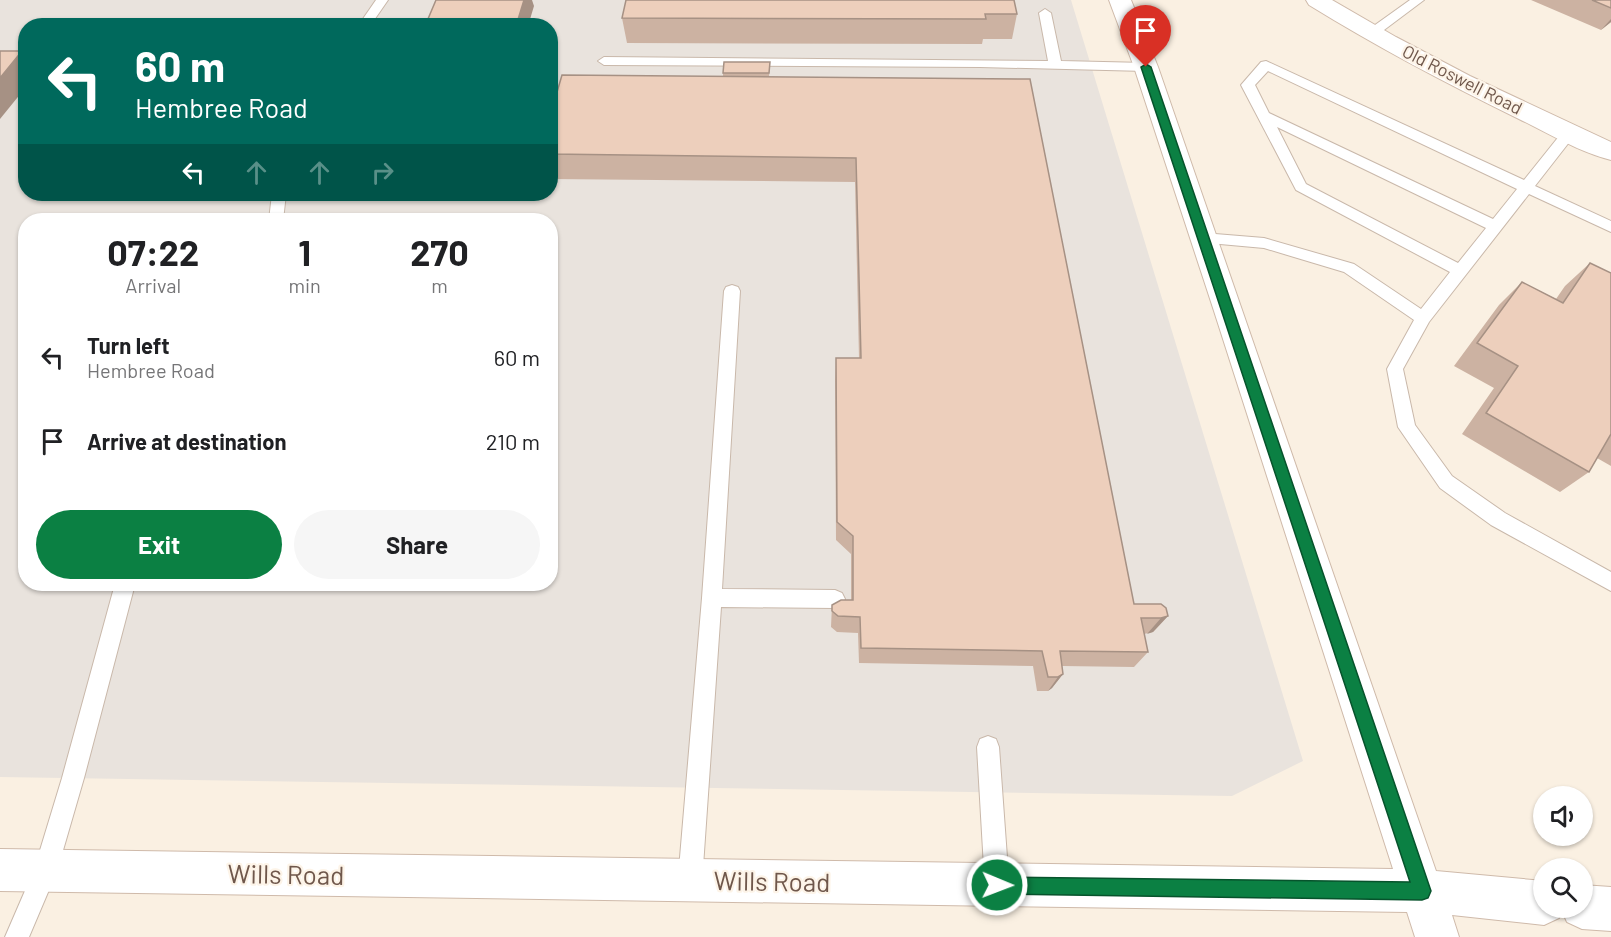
<!DOCTYPE html>
<html lang="en">
<head>
<meta charset="utf-8">
<style>
	body { margin:0; font-family:Barlow,sans-serif; background:#f6f6f6; color:#202124; height:100vh; display:flex; flex-direction:column; font-size:22px; white-space:nowrap }
	* { box-sizing:border-box; margin:0 }
	p { font-size:20px; color:#757577 }
	.icon { flex:none; width:33px; height:33px; fill:none; stroke:currentColor; stroke-width:2; stroke-linecap:round; stroke-linejoin:round }
	.map { position:relative; flex:1; overflow:hidden }
	.drawer { position:absolute; left:18px; top:213px; width:540px; height:378px; display:flex; flex-direction:column; background:#fff; border-radius:24px; box-shadow:0 2px 4px #0004 }
	.drawer>* { flex:none }
	.top-card { position:absolute; left:18px; top:18px; width:540px; height:183px; border-radius:24px; box-shadow:0 2px 4px #0004; background:#00695c; color:#fff; overflow:hidden }
	.fabs { position:absolute; left:1533px; top:786px; display:grid; gap:12px }
	.fabs a { display:grid; place-items:center; width:60px; height:60px; border-radius:50%; background:#fff; box-shadow:0 2px 4px #0004; font-size:30px }
	.pin { position:absolute; display:grid; place-items:center; width:51px; height:51px; color:#fff; margin:-62px -26px; border-radius:50% 50% 50% 0; rotate:-45deg; box-shadow:0 0 6px #0007 }
	.pin .icon { rotate:45deg }
	.me { position:absolute; width:66px; margin:-33px; rotate:91deg; stroke-linejoin:round; filter:drop-shadow(0 0 4px #0008) }
	.turn { display:flex; align-items:center; gap:21px; height:126px; padding:0 18px; font-size:27px }
	.turn .icon { width:78px; height:78px; stroke-width:2.5 }
	.turn b { display:block; font-size:42px; line-height:51px }
	.lanes { display:flex; align-items:center; height:57px; padding:0 18px; background:#0003; justify-content:center; gap:30px; direction:ltr }
	.lanes .off { opacity:.35 }
	.eta { display:flex; justify-content:space-evenly; align-items:center; height:102px; text-align:center }
	.eta b { font-size:36px; font-weight:700; line-height:42px }
	.button { display:flex; gap:12px; margin-top:auto; padding:12px 18px }
	.button a { flex:1; height:69px; border-radius:36px; background:#0b8043; color:#fff; font-size:24px; font-weight:700; line-height:69px; text-align:center }
	.button a+a { background:#f6f6f6; color:#202124 }
	ul { padding:0; list-style:none }
	li { display:flex; align-items:center; gap:18px; height:84px; padding:0 18px }
	li div { flex:1 }
	li b { display:block; font-size:22px }
	li em { font-style:normal }
	.map>svg:first-child { display:block }
</style>
</head>
<body>
<div class="map">
<svg width="1611" height="937" viewBox="0 0 1611 937">
	<rect width="100%" height="100%" fill="#faf0e2"/>
	<path fill="#e9e3dd" fill-rule="evenodd" d="M0 0H1071L1303 761 1232 796 0 777ZM26 26H550V194H26ZM26 220H550V584H26Z"/>
	<g fill="none" stroke-linecap="round" stroke-linejoin="round">
		<defs>
			<path id="lane" d="M376 0H388L370 26H358Z
				M1410 0H1424L1376 36H1368L1366 33 1368 30Z
				M1045 9 1051 13 1061 61 1146 63 1152 67 1146 71 980 67 604 65 598 61 604 57 1048 61 1039 13Z
				M1266 61 1524 180 1564 130H1574L1576 133 1574 136 1535 186 1611 221V232L1529 194 1429 322 1403 369 1415 425 1452 476 1505 513 1611 572V591L1491 525 1440 488 1398 427 1387 369 1414 320 1344 272 1264 248 1198 242 1195 238 1203 233 1264 238 1354 264 1421 309 1450 272 1296 190 1241 85 1261 62ZM1268 71 1517 189 1493 219 1269 113 1255 85ZM1277 127 1486 228 1458 263 1306 184Z
				M272 194H286L283 220H269Z
				M732 285 738 287 740 291 722 589 835 590 842 593 845 599 842 605 835 608 721 607 702 881 698 889 690 893 682 889 678 881 702 598 724 291 726 287Z
				M115 584H135L84 778 57 871 29 937H5L34 870 62 778Z
				M988 736 996 739 999 747 1009 885 1005 893 997 897 989 893 985 885 977 747 980 739Z"/>
			<path id="secondary" d="M1109 0H1131L1158 67 1436 871 1544 881V908H1582V885L1611 887V931L1582 929 1567 922 1562 911 1559 918 1544 925 1452 915 1459 937H1415L1407 912 0 891V849L1393 869 1214 311 1134 67Z
				M1306 0H1332L1396 37 1470 76 1611 142V160C1579 152 1548 133 1519 119 1447 84 1377 47 1309 5Z"/>
		</defs>
		<use href="#lane" stroke="#c9b8aa" stroke-width="2"/>
		<use href="#secondary" stroke="#cfbaaa" stroke-width="2"/>
		<use href="#lane" fill="#fff" fill-rule="evenodd"/>
		<use href="#secondary" fill="#fff" fill-rule="evenodd"/>
	</g>
	<path fill="#ccb2a2" d="M626 0 1017 14 1012 39H983L982 44 627 43 622 18Z
		M1531 0H1611V22L1601 30Z
		M770 62 769 77 1030 79 1134 604 1168 616 1153 632 1144 634 1148 652 1134 667 1062 666 1063 674 1052 688 1048 691H1037L1033 666 859 663 858 633 837 632 831 627 832 605 851 600V554L836 540 835 380 836 358H859L855 182 550 179V116L723 76V73Z
		M1590 263 1611 273V466L1597 458 1589 472 1560 492 1462 434 1494 388 1454 366 1499 305 1522 282 1556 299 1565 286Z"/>
	<path fill="#a69184" d="M524 0H532L534 6 528 26H516Z
		M1611 19V22L1601 30Z
		M22 51 26 55V87L0 119V78Z
		M1168 616 1153 632 1147 634 1161 618Z
		M1063 674 1052 688 1048 691 1058 677Z"/>
	<path fill="#edcfbc" stroke="#a69184" stroke-width="1.5" d="M436 0H524L516 26H425Z
		M626 0H1014L1017 14H985L986 19 622 18Z
		M1592 0H1611V8Z
		M0 51H22L0 78Z
		M724 62H770L769 73H723Z
		M562 75 1030 79 1134 604H1161L1166 608 1168 616 1161 618H1141L1148 652 1060 651 1063 674 1058 677H1048L1042 651 861 648 860 617 838 616 832 611V605L841 600H853V536L837 522 836 358H861L856 158 550 154V116Z
		M1590 263 1611 273V434L1589 472 1486 413 1518 366 1477 343 1522 282 1563 303Z"/>
	<path fill="#0b8043" stroke="#07532c" stroke-width="1.5" d="M1146 64 1151 67 1431 891 1428 898 1422 900 997 894 991 892 988 885 991 879 997 877 1410 882 1141 67Z"/>
	<g text-anchor="middle" stroke-width="4.5" stroke-linejoin="round" paint-order="stroke">
		<g font-size="18" fill="#6f574b" stroke="#fdf4e8">
			<text transform="translate(1462 80) rotate(27)" y="6">Old Roswell Road</text>
		</g>
		<g font-size="26" fill="#6f574b" stroke="#fdf4e8">
			<text transform="translate(286 875) rotate(1)" y="9">Wills Road</text>
			<text transform="translate(772 882) rotate(1)" y="9">Wills Road</text>
		</g>
	</g>
</svg>
<div class="fabs">
<a><svg class="icon" aria-label="sound" viewBox="0 0 24 24"><path d="M4 9h4l5-4v14l-5-4H4zM17 9q2 3 0 6"/></svg></a>
<a><svg class="icon" aria-label="search" viewBox="0 0 24 24"><circle cx="10" cy="10" r="6"/><path d="M15 15l6 6"/></svg></a>
</div>
<div class="pin" style="left:1146px;top:67px;background:#d93025"><svg class="icon" aria-label="arrive" viewBox="0 0 24 24"><path d="M6 21V4h12l-3 4 3 4H6"/></svg></div>
<svg class="me" style="left:997px;top:885px" viewBox="-20 -20 40 40"><circle r="17" fill="#0b8043" stroke="#fff" stroke-width="3"/><path d="M0-11L8 9 0 5-8 9z" fill="#fff"/></svg>
<div class="top-card">
<div class="turn"><svg class="icon" aria-label="left" viewBox="0 0 24 24"><path d="M17 20v-9H6M10 6l-5 5 5 5"/></svg><div><b>60 m</b>Hembree Road</div></div>
<div class="lanes"><svg class="icon" aria-label="left" viewBox="0 0 24 24"><path d="M17 20v-9H6M10 6l-5 5 5 5"/></svg><svg class="icon off" aria-label="ahead" viewBox="0 0 24 24"><path d="M12 20V5M6 11l6-6 6 6"/></svg><svg class="icon off" aria-label="ahead" viewBox="0 0 24 24"><path d="M12 20V5M6 11l6-6 6 6"/></svg><svg class="icon off" aria-label="right" viewBox="0 0 24 24"><path d="M7 20v-9h11M14 6l5 5-5 5"/></svg></div>
</div>
<section class="drawer">
<div class="eta">
<div><b>07:22</b><p>Arrival</p></div>
<div><b>1</b><p>min</p></div>
<div><b>270</b><p>m</p></div>
</div>
<ul>
<li><svg class="icon" aria-label="left" viewBox="0 0 24 24"><path d="M17 20v-9H6M10 6l-5 5 5 5"/></svg><div><b>Turn left</b><p>Hembree Road</p></div><em>60 m</em></li>
<li><svg class="icon" aria-label="arrive" viewBox="0 0 24 24"><path d="M6 21V4h12l-3 4 3 4H6"/></svg><div><b>Arrive at destination</b></div><em>210 m</em></li>
</ul>
<div class="button"><a>Exit</a><a>Share</a></div>
</section>
</div>
</body>
</html>
